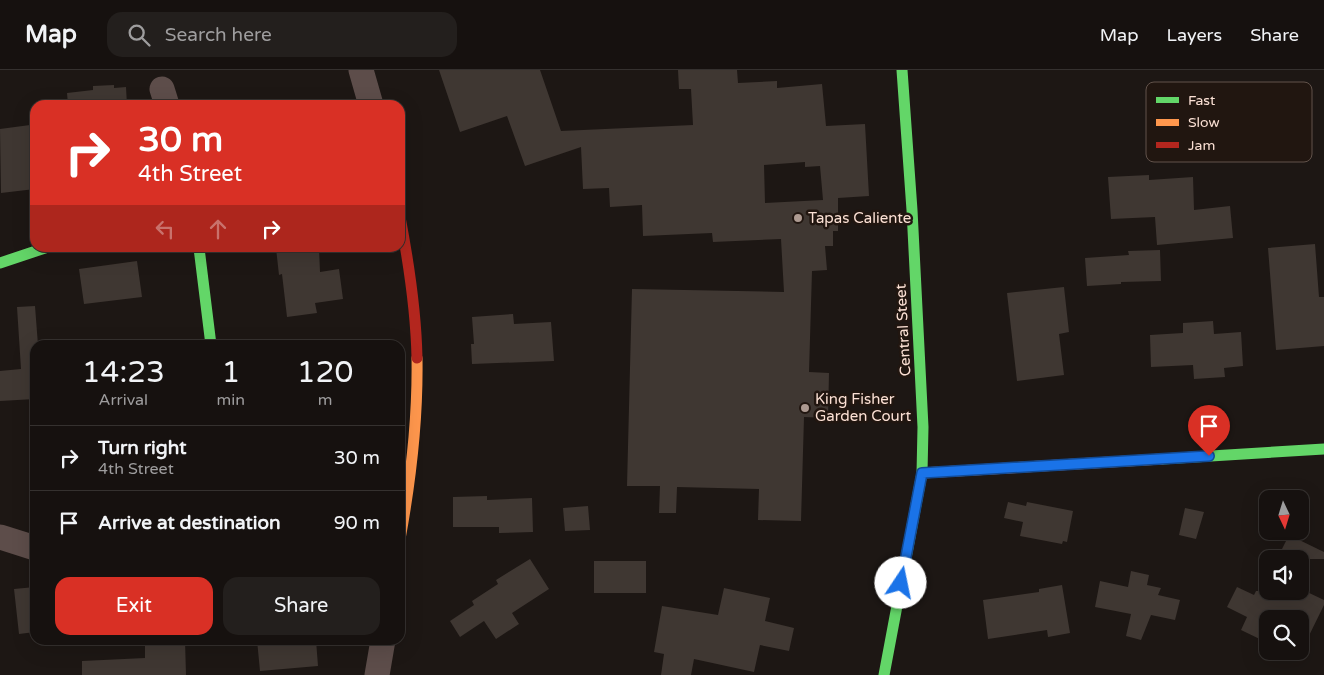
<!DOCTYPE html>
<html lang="en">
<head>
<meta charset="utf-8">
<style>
	body { margin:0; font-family:"Varela Round",sans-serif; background:#231f1d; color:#f1f3f6; height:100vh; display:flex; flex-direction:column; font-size:19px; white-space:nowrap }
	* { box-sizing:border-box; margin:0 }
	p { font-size:16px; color:#9e9d9e }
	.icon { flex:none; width:28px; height:28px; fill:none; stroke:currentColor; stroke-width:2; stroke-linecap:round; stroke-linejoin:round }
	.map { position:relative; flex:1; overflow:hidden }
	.sheet { position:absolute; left:30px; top:270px; width:375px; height:305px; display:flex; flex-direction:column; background:#16110f; border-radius:15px; box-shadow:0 5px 20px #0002,0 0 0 1px #35312f }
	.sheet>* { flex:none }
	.top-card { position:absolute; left:30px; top:30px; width:375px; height:152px; border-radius:15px; box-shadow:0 5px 20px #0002,0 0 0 1px #35312f; background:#d93025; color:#fff; overflow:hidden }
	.needle { width:32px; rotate:176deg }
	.controls { position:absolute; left:1259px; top:420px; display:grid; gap:10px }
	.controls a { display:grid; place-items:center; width:50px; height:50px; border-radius:10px; background:#16110f; box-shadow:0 5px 20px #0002,0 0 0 1px #35312f; font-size:25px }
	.pin { position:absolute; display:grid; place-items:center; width:42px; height:42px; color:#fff; margin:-51px -21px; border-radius:50% 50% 50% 0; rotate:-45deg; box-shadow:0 0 5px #0007 }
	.pin .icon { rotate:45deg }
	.me { position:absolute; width:55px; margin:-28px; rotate:11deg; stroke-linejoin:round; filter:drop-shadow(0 0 4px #0008) }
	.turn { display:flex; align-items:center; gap:18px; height:105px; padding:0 25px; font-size:22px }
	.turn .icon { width:65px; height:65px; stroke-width:2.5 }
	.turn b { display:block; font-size:35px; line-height:42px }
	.lanes { display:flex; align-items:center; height:48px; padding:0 25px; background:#0003; justify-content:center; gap:25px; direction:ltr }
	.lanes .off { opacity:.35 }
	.eta { display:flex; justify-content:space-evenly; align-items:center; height:85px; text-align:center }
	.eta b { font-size:30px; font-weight:600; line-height:35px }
	.cta { display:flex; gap:10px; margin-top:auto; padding:10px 25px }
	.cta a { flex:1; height:58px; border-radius:15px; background:#d93025; color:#fff; font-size:20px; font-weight:600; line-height:58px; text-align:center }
	.cta a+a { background:#231f1d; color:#f1f3f6 }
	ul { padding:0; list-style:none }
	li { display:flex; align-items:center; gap:15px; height:65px; padding:0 25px; border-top:1px solid #35312f }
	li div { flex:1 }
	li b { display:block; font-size:19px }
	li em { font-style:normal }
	header { display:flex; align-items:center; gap:30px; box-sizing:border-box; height:70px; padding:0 25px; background:#16110f; border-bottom:1px solid #35312f }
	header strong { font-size:24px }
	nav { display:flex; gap:28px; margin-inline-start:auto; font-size:18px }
	.search { width:350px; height:45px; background:#231f1d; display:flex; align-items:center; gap:12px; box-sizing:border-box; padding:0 18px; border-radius:15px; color:#9e9d9e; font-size:19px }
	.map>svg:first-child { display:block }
</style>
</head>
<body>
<header>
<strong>Map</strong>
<div class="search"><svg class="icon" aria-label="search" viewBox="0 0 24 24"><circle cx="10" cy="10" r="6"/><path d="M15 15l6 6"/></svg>Search here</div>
<nav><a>Map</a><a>Layers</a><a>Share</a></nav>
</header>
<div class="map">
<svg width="1324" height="605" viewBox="0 0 1324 605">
	<rect width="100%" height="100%" fill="#1d1714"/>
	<path fill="#3f3732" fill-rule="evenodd" d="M439 0H540L561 61 693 55 691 19H679L678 0H737L738 13 777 11V18L822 14 826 56 865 54 869 126 838 128V161H833V176H825L827 200 812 201 809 302 829 303 828 348 804 347 801 451 758 450 759 419 677 417 676 443H659L660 416H627L632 219 784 222 781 169 713 172 712 163 643 166 642 135 610 137 609 118 583 119 581 77 525 96 507 46 460 62ZM805 92V97L820 96 823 130 765 133 764 95Z
		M114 15V18L126 17 127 35H68L67 23 93 20V16Z
		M30 55 35 94V119L1 123 0 59Z
		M1149 105V110L1193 107 1194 140 1230 136 1233 168 1157 175 1155 147 1111 149 1108 107Z
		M1315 174 1319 227H1324V276L1276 280 1268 178Z
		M276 178H319L320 202 339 199 343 229 315 233 317 243 287 247 282 204 279 205Z
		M1160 180 1161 211 1121 212V214L1087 216 1085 188 1129 185 1128 181Z
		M137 191 142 227 84 234 79 199Z
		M1064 217 1069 262 1059 264 1064 305 1017 311 1007 223Z
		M35 236 38 275H35V329L0 331V301L21 299 17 237Z
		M513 244 514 254 551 252 554 291 472 294 471 274H474L472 247Z
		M1213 251 1214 264 1241 262 1243 296 1224 298 1225 307 1194 309 1193 295 1151 297 1150 265 1183 263V253Z
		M487 426V430L532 428 533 462 499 463V457H453V427Z
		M1008 432 1026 436 1027 432 1073 441 1067 472 1063 471 1062 474 1020 466 1023 452 1004 448Z
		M588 436 590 460 565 461 563 438Z
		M1185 438 1204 442 1196 469 1179 465Z
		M1289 465 1324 482V489H1277Z
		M530 489 549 519 512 543 519 554 496 569 484 551 460 567 450 551 474 535 472 531 498 514 496 510Z
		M594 491H646V523H594Z
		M1131 501 1149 505 1147 515 1161 518 1158 525 1180 530 1175 550 1151 545 1141 570 1126 566 1131 544 1095 537 1100 511 1128 517Z
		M1062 515 1070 563 1048 567 1047 560 988 569 983 530 1039 522V519Z
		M35 517V562L19 564 14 519Z
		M1237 517 1254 525 1256 521H1305L1324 530V535L1300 584V549H1268V573L1241 560 1247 547 1227 537Z
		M724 518 770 528 765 551 794 558 789 581 760 575 754 602 694 589 691 605H661L664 584 654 582 662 536 718 545Z
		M185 570 186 605H82V591L145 588V571Z
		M257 570H316L318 596 260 601Z"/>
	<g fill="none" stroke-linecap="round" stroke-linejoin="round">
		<path stroke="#5d4d4a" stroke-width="25" d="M361 0 371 35
			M162 19 167 35
			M0 467 35 478
			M377 605 383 570"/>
		<path stroke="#63d668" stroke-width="11" d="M199 178 211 275
			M0 193 45 178
			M1162 389 1324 379
			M884 605 922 403 923 357 912 140 902 0"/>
		<path stroke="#ff974d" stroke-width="11" d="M922 403 1162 389
			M400 469C411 409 418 349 417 288"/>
		<path stroke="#b3261e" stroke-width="11" d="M400 147C409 194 416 240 417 288"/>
	</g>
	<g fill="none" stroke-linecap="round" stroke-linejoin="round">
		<defs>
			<path id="route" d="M901 513 922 403 1209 386"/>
		</defs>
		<use href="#route" stroke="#114b97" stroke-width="12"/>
		<use href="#route" stroke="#1a73e8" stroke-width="9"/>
	</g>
	<g fill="#ad9a91" stroke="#211610" stroke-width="2">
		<circle cx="798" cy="148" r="5"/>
		<circle cx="805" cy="338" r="5"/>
	</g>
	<g text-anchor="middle" stroke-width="5" stroke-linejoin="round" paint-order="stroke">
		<g font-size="15" fill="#fbe0d4" stroke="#211610" text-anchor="start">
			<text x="808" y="153">Tapas Caliente</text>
			<text x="815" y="334">King Fisher<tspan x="815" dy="17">Garden Court</tspan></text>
		</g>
		<g font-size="15" fill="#fbe0d4" stroke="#211610">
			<text transform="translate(903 260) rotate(-93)" y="5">Central Steet</text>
		</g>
	</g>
	<rect x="1146" y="12" width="166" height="80" rx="8" fill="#211610" stroke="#62534b" stroke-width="1"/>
	<rect x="1156" y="27" width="23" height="6" fill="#63d668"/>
	<rect x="1156" y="49" width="23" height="7" fill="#ff974d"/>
	<rect x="1156" y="72" width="23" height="6" fill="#b3261e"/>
	<g font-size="14" fill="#fbe0d4">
		<text x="1188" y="35">Fast</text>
		<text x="1188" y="57">Slow</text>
		<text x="1188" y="80">Jam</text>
	</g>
</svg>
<div class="controls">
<a><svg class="needle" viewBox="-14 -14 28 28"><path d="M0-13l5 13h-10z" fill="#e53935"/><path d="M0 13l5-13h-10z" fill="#9e9d9e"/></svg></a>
<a><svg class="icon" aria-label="sound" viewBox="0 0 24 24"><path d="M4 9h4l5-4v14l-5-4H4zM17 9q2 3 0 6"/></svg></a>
<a><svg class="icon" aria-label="search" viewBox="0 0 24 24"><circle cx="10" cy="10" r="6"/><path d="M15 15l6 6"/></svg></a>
</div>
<div class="pin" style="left:1209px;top:386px;background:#d93025"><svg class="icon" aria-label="arrive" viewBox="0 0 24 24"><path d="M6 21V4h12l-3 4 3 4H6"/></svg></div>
<svg class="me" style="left:901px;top:513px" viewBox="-20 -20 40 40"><circle r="19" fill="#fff"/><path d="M0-13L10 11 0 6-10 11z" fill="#1a73e8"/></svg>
<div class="top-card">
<div class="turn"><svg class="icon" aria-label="right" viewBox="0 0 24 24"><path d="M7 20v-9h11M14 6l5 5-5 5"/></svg><div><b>30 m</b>4th Street</div></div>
<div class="lanes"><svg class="icon off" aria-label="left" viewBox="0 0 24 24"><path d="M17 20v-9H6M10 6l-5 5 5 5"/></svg><svg class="icon off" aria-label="ahead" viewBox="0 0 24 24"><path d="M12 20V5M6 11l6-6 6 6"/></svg><svg class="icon" aria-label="right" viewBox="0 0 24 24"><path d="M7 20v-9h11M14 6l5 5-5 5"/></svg></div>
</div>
<section class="sheet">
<div class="eta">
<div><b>14:23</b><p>Arrival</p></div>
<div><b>1</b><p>min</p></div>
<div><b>120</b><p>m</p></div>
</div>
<ul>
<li><svg class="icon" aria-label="right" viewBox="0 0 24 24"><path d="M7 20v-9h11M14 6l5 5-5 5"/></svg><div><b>Turn right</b><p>4th Street</p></div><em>30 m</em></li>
<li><svg class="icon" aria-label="arrive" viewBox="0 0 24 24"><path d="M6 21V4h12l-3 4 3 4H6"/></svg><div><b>Arrive at destination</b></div><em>90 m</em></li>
</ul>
<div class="cta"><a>Exit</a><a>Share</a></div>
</section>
</div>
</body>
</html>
